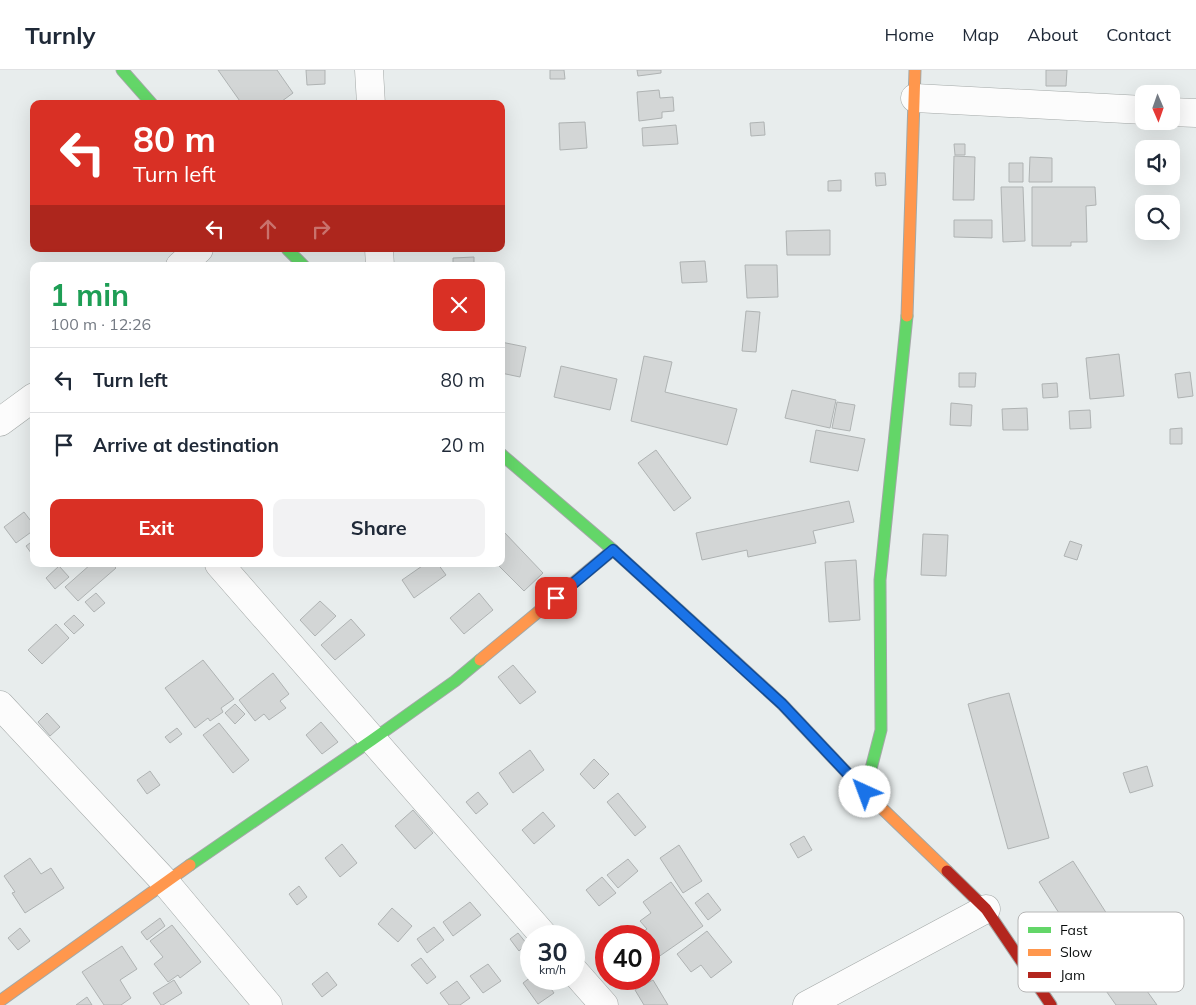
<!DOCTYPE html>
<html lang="en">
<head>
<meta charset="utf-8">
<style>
	body { margin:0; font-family:Mulish,sans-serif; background:#f2f2f3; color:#1f2937; height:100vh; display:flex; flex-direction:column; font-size:19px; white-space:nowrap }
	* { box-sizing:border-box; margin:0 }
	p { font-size:16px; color:#747a83 }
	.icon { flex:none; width:28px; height:28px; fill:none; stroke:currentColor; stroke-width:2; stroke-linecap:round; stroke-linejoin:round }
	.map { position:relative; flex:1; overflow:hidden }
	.drawer { position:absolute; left:30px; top:192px; width:475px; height:305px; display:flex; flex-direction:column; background:#fff; border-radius:10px; box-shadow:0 5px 20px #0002 }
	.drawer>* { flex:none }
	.banner { position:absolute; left:30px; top:30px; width:475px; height:152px; border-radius:10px; box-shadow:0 5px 20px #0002; background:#d93025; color:#fff; overflow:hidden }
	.needle { width:32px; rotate:178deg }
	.controls { position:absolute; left:1135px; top:15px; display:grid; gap:10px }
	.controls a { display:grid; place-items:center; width:45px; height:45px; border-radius:10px; background:#fff; box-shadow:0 5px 20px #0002; font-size:25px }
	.speed { position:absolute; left:520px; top:855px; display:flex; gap:10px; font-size:25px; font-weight:700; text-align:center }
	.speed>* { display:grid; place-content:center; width:65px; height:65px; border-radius:50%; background:#fff; box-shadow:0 5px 20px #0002; line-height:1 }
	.speed small { font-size:12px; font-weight:400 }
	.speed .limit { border:8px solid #d22; background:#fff; color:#111 }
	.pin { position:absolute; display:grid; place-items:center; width:42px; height:42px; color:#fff; margin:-21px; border-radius:10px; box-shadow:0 2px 8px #0006 }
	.me { position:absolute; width:55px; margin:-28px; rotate:317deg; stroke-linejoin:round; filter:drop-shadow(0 0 4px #0008) }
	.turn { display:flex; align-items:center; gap:18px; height:105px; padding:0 20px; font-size:22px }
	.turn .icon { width:65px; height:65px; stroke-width:2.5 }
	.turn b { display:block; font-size:35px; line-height:42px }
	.lanes { display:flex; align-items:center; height:48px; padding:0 20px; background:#0003; justify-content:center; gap:25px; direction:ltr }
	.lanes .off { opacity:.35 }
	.round { display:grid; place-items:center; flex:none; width:52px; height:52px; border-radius:10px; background:#f2f2f3 }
	.summary { display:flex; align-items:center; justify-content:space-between; height:85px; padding:0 20px }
	h1 { font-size:30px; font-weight:700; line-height:38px; color:#1e9e55 }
	.cta { display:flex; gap:10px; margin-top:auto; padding:10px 20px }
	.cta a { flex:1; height:58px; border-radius:10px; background:#d93025; color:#fff; font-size:20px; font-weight:700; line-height:58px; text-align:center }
	.cta a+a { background:#f2f2f3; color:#1f2937 }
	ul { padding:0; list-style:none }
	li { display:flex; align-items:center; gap:15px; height:65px; padding:0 20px; border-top:1px solid #e0e1e3 }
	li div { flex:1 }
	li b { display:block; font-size:19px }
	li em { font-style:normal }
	header { display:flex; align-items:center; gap:30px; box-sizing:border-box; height:70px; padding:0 25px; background:#fff; border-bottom:1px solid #e0e1e3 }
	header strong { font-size:24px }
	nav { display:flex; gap:28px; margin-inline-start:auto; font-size:18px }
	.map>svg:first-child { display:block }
</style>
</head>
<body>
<header>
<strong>Turnly</strong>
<nav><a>Home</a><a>Map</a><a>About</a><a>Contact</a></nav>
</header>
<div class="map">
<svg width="1196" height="935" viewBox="0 0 1196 935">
	<rect width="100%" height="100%" fill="#e8eded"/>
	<path fill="#d3d6d6" stroke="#afb3b3" d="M218 0H277L293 23 278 34H242Z
		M306 0H325V14L307 15Z
		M550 0H564L565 9H550Z
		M637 0H661V3L638 6Z
		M1046 0H1067L1066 16H1046Z
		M659 20 660 28 673 27 674 41 662 42V48L639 51 637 22Z
		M585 52 587 78 560 80 559 53Z
		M764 52 765 65 751 66 750 53Z
		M676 55 678 74 643 76 642 58Z
		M954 74H965V85H955Z
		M954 86 975 87 974 130H953Z
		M1030 87 1052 88V112H1029Z
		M1009 93H1023V112H1009Z
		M875 103H885L886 115 876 116Z
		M841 110V121H828V111Z
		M1001 117H1023L1025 171 1003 172Z
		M1032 117H1095L1096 135 1086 136 1087 172H1071V176H1032Z
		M954 150H992V168L954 167Z
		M830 160V185H787L786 161Z
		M474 187V196H453V188Z
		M705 191 707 212 682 213 680 192Z
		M745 195H777L778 227 747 228Z
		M746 241 760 242 756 282 742 281Z
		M501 272 526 277 520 307 501 303Z
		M1119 284 1124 326 1090 329 1086 288Z
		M644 286 672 292 665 322 737 339 727 375 631 351Z
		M561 296 617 309 610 340 554 327Z
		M1190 302 1193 326 1178 328 1175 304Z
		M959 303H976L975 317H959Z
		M1057 313 1058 327 1043 328 1042 314Z
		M792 320 836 330 830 358 785 348Z
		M837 332 855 335 850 361 832 358Z
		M951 333 972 335 971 356 950 355Z
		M1027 338 1028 360H1003L1002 339Z
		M1090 340 1091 358 1070 359 1069 341Z
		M1182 358V374H1170V359Z
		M816 360 865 369 858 401 810 392Z
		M656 380 691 428 674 441 638 393Z
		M849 431 854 452 813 461 816 473 748 487 747 480 702 490 696 463Z
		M24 442 34 455V460L16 473 4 457Z
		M503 461 543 503 524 521 497 494H501V463Z
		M923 464 948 465 946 506 921 505Z
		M34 470V487L26 476Z
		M1070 471 1082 475 1077 490 1064 486Z
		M856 490 860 550 829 552 825 492Z
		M91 494H112L116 498 78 531 65 517Z
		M425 494H438L446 505 414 528 402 510Z
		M59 496 69 507 55 519 46 508Z
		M96 523 105 533 94 542 85 532Z
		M479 523 493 540 464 564 450 548Z
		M320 531 336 546 315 566 300 550Z
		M74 545 84 555 74 564 64 554Z
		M351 549 365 565 335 590 321 575Z
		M56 554 69 568 42 594 28 580Z
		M203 590 234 629 221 638 223 642 210 651 208 648 195 658 165 618Z
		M513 595 536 622 520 634 498 607Z
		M273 603 289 624 280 631 286 638 269 650 264 644 255 651 239 630Z
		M1009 623 1049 768 1008 779 968 634 989 628Z
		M235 634 245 644 235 654 225 643Z
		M47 643 60 657 50 666 38 652Z
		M321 652 338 672 322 684 306 665Z
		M219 653 249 690 233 703 203 665Z
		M177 658 182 664 170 673 165 667Z
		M530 680 544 700 513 723 499 703Z
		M594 689 609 704 594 719 580 704Z
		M1147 696 1153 716 1130 723 1123 703Z
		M150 701 160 715 147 724 137 710Z
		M478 722 488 734 476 744 466 732Z
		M618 723 646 757 635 766 607 732Z
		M413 740 433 763 415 779 395 756Z
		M543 742 555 756 534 774 522 760Z
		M804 766 812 780 798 788 790 774Z
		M342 774 357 793 340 807 325 788Z
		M679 775 702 811 683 823 660 788Z
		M30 788 41 804 51 798 64 818 25 843 12 823 15 822 4 806Z
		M628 789 638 801 618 818 607 805Z
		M1073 791 1130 880 1097 902 1039 812Z
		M602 807 616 823 599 836 586 820Z
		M671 812 703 856 654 890 649 883V866H637L647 859 640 851 651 843 643 832Z
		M299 816 307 827 297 835 289 824Z
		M708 823 721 840 708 850 695 833Z
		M470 832 481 845 453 866 443 852Z
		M392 838 412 856 398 872 378 854Z
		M160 848 165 856 147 870 141 862Z
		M172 855 201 892 180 908 178 905 168 912 154 894 163 887 150 871Z
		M434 857 444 870 427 883 417 869Z
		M20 858 30 871 18 880 8 868Z
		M707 861 732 892 711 908 701 895 691 902 677 884Z
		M518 863 527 874 519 881 510 869Z
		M122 876 137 899 120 910 131 928 121 935H104L82 902Z
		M421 888 436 907 427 914 411 895Z
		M1124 889 1157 935H1116L1097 908Z
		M488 894 501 911 483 923 470 906Z
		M327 902 337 915 322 927 312 914Z
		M531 907V909H544L554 923 538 934 523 913Z
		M174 910 182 923 163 935H161L153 923Z
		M653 910 668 935H644L635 920Z
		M457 911 470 928 460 935H449L440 923Z
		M87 927 92 935H76Z"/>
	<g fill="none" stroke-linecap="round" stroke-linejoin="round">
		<defs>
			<path id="street" d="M369 0 371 34
				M915 28 1144 40
				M1171 42 1196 43
				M379 179 380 196
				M180 196 199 179
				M0 352 34 327
				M219 494 544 866
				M0 635 165 812 268 935
				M574 901 604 935
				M807 935 986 839"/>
			<path id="fast" d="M122 0 152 34
				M287 179 304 196
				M501 384 613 480 734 590
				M865 722 881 660 880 510 907 246
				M190 795 372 670 455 611 480 590"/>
			<path id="slow" d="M907 246 915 0
				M480 590 613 480
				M734 590 782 634 865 722 947 801
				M0 931 190 795"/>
			<path id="jam" d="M947 801 986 839 1051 935"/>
		</defs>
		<use href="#street" stroke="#a3a8a7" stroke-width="29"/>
		<use href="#fast" stroke="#a3a8a7" stroke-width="13"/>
		<use href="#slow" stroke="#a3a8a7" stroke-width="13"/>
		<use href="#jam" stroke="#a3a8a7" stroke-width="13"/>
		<use href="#street" stroke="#fcfcfc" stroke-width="28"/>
		<use href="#fast" stroke="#63d668" stroke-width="11"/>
		<use href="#slow" stroke="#ff974d" stroke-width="11"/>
		<use href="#jam" stroke="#b3261e" stroke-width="11"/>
	</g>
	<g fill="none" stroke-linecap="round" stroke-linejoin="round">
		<defs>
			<path id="route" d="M556 528 613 480 782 634 865 722"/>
		</defs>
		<use href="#route" stroke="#114b97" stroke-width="12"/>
		<use href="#route" stroke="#1a73e8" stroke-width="9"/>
	</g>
	<rect x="1018" y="842" width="166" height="80" rx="8" fill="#fff" stroke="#b6b6b6" stroke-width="1"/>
	<rect x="1028" y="857" width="23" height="6" fill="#63d668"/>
	<rect x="1028" y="879" width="23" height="7" fill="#ff974d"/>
	<rect x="1028" y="902" width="23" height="6" fill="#b3261e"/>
	<g font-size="14" fill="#0a0d0d">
		<text x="1060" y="865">Fast</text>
		<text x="1060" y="887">Slow</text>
		<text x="1060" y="910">Jam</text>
	</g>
</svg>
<div class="controls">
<a><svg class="needle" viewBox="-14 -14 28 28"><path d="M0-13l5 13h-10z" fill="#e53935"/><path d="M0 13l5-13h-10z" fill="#747a83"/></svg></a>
<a><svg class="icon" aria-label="sound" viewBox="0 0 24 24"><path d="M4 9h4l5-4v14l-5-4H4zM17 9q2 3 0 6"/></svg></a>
<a><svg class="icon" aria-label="search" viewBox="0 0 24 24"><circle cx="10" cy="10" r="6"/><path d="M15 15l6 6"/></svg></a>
</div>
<div class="speed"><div>30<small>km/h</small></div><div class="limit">40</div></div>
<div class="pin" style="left:556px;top:528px;background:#d93025"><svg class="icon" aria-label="arrive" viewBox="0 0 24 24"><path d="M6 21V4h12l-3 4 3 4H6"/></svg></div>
<svg class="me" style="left:865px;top:722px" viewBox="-20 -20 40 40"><circle r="19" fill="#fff"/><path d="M0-13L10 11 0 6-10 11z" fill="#1a73e8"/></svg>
<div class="banner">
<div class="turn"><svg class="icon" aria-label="left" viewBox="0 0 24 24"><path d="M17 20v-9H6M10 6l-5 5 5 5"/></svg><div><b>80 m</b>Turn left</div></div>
<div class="lanes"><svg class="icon" aria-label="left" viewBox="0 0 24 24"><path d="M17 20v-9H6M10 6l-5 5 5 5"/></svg><svg class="icon off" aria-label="ahead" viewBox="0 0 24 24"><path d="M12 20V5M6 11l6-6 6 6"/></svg><svg class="icon off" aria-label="right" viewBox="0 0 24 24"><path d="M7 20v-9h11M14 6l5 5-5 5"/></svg></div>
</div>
<section class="drawer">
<div class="summary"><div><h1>1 min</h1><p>100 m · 12:26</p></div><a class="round" style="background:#d93025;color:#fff"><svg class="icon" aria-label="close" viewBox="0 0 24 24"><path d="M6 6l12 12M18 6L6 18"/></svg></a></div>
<ul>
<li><svg class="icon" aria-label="left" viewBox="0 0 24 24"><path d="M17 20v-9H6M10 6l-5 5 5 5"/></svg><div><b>Turn left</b></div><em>80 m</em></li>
<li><svg class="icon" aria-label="arrive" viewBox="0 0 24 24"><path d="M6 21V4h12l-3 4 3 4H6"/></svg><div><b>Arrive at destination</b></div><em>20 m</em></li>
</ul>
<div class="cta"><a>Exit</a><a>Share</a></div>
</section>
</div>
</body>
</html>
